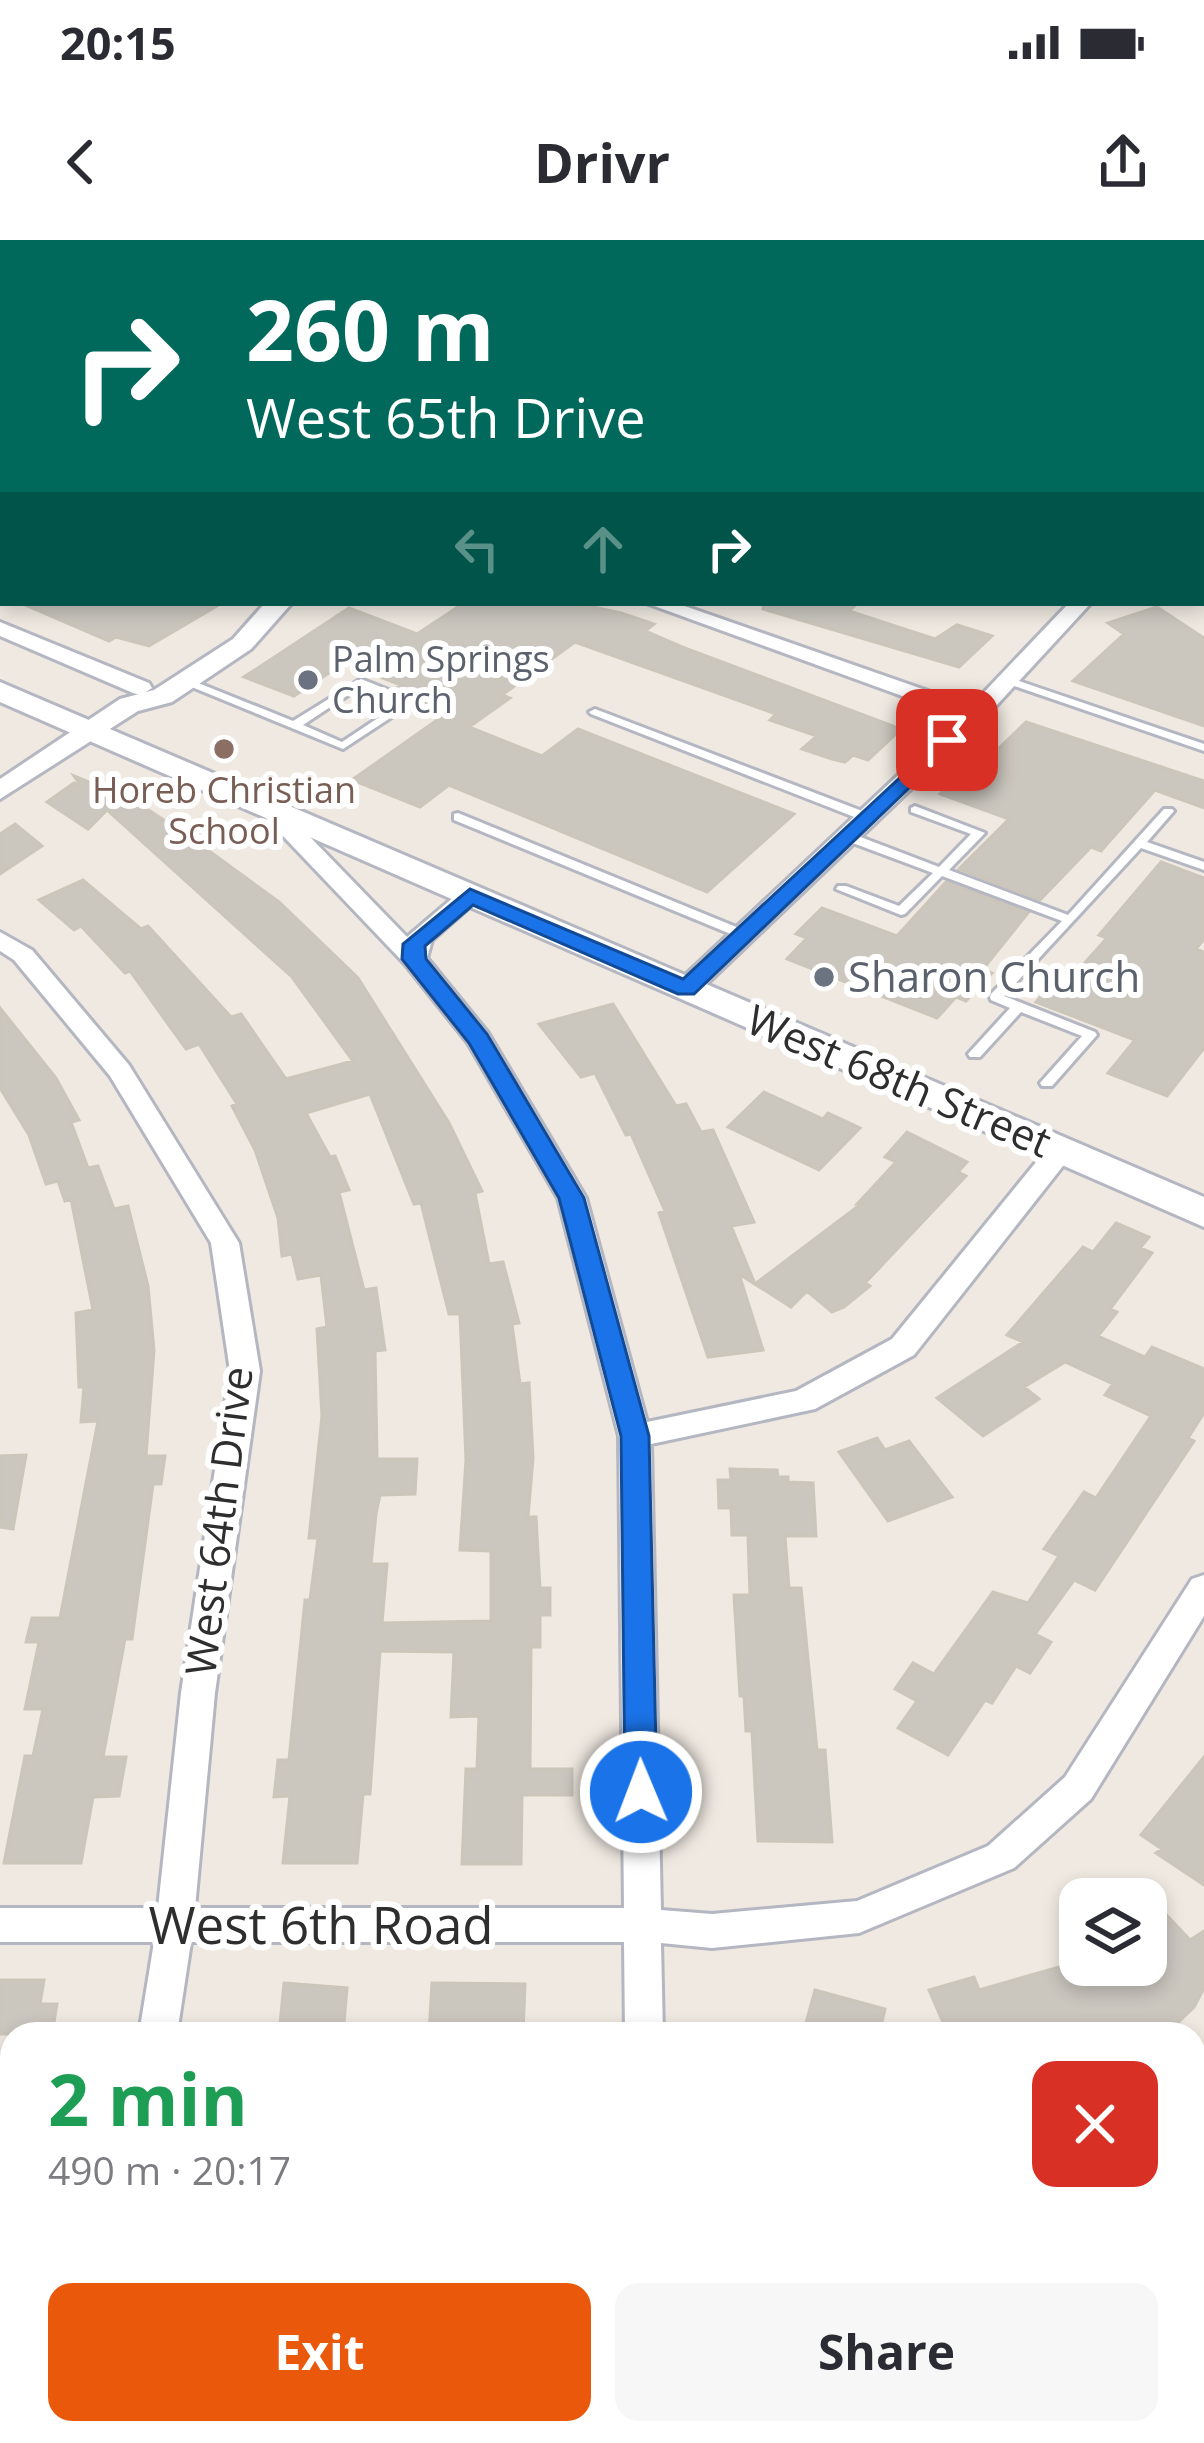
<!DOCTYPE html>
<html lang="en">
<head>
<meta charset="utf-8">
<style>
	body { margin:0; font-family:"Open Sans",sans-serif; background:#f7f7f7; color:#2b2b33; height:100vh; display:flex; flex-direction:column; font-size:45px; white-space:nowrap }
	* { box-sizing:border-box; margin:0 }
	p { font-size:39px; color:#7c7c81 }
	.icon { flex:none; width:66px; height:66px; fill:none; stroke:currentColor; stroke-width:2; stroke-linecap:round; stroke-linejoin:round }
	.map { position:relative; flex:1; overflow:hidden }
	.details { position:absolute; left:0px; top:1782px; width:1206px; height:423px; display:flex; flex-direction:column; background:#fff; border-radius:36px 36px 0 0; box-shadow:0 6px 18px #0003 }
	.details>* { flex:none }
	.banner { position:absolute; left:0px; top:0px; width:1206px; height:366px; box-shadow:0 6px 18px #0003; background:#00695c; color:#fff; overflow:hidden }
	.controls { position:absolute; left:1059px; top:1638px; display:grid; gap:24px }
	.controls a { display:grid; place-items:center; width:108px; height:108px; border-radius:24px; background:#fff; box-shadow:0 6px 18px #0003; font-size:60px }
	.pin { position:absolute; display:grid; place-items:center; width:102px; height:102px; color:#fff; margin:-51px; border-radius:24px; box-shadow:0 6px 18px #0006 }
	.me { position:absolute; width:132px; margin:-66px; rotate:359deg; stroke-linejoin:round; filter:drop-shadow(0 0 9px #0008) }
	.turn { display:flex; align-items:center; gap:42px; height:252px; padding:0 48px; font-size:54px }
	.turn .icon { width:156px; height:156px; stroke-width:2.5 }
	.turn b { display:block; font-size:84px; line-height:102px }
	.lanes { display:flex; align-items:center; height:114px; padding:0 48px; background:#0003; justify-content:center; gap:60px; direction:ltr }
	.lanes .off { opacity:.35 }
	.round { display:grid; place-items:center; flex:none; width:126px; height:126px; border-radius:24px; background:#f7f7f7 }
	.summary { display:flex; align-items:center; justify-content:space-between; height:204px; padding:0 48px }
	h1 { font-size:72px; font-weight:700; line-height:90px; color:#1e9e55 }
	.cta { display:flex; gap:24px; margin-top:auto; padding:24px 48px }
	.cta a { flex:1; height:138px; border-radius:24px; background:#ea580c; color:#fff; font-size:48px; font-weight:700; line-height:138px; text-align:center }
	.cta a+a { background:#f7f7f7; color:#2b2b33 }
	.status { display:flex; justify-content:space-between; align-items:center; height:84px; padding:0 60px; background:#fff; direction:ltr }
	.status svg { height:33px; fill:currentColor }
	header { display:flex; justify-content:space-between; align-items:center; height:156px; padding:0 48px; background:#fff; font-size:54px; font-weight:700 }
	.map>svg:first-child { display:block }
</style>
</head>
<body>
<div class="status"><b>20:15</b><svg viewBox="0 0 49 12"><path d="M0 12V9h3v3zM5 12V6h3v6zM10 12V3h3v9zM15 12V0h3v12zM26 1h20v11H26zM47 4h2v5h-2z"/></svg></div>
<header><svg class="icon" aria-label="back" viewBox="0 0 24 24"><path d="M15 5l-7 7 7 7"/></svg>Drivr<svg class="icon" aria-label="share" viewBox="0 0 24 24"><path d="M12 15V3M7 8l5-5 5 5M5 13v7h14v-7"/></svg></header>
<div class="map">
<svg width="1204" height="2203" viewBox="0 0 1204 2203">
	<rect width="100%" height="100%" fill="#efe9e1"/>
	<path fill="#cbc7bf" stroke="#cbc5ba" stroke-width="3" fill-rule="evenodd" d="M21 363H222L149 406 116 397 109 401Z
		M464 363H575L621 373 654 384 645 391 682 407 901 489 868 520 853 515 845 522 832 519 802 509 817 496 770 480 776 474 575 402 502 455 510 458 469 487 542 516 578 489 794 574 707 652 449 545 420 567 352 540 447 473 396 448 401 445 344 423 294 456 244 437 349 368 417 394Z
		M764 363H858L849 371 935 399 957 385 992 396 959 427 763 369Z
		M1157 367 1204 398V486L1073 441 1124 394 1108 383Z
		M1026 482 1204 541V568L1155 550 1101 611 1091 607 1040 660 959 629 1009 579 940 554 962 532 971 535Z
		M74 536 135 561 194 600 279 662 358 738 449 883 482 951 475 953 489 1024 503 1022 519 1083 512 1084 520 1144 529 1143 533 1218 528 1277H536L540 1348H550V1375H540V1407H531L530 1529H572V1555H522L521 1624H462L466 1529H477L479 1476 451 1477 454 1412 380 1411 370 1554H363L357 1623H283L290 1556 274 1557 278 1520H289L305 1360H310L318 1298H309L322 1176 317 1089 327 1087 321 1035 298 1039 292 1014 282 1016 278 978 255 910 232 866 237 864 199 804 186 809 130 731 125 733 81 686 74 690 39 660 83 640 141 689 148 686 231 777 241 774 286 839 353 821 292 737 107 570 88 589 47 562 74 543 81 546ZM370 854 414 964 421 963 449 1074H460L466 1220 460 1310 491 1311V1381L382 1383 387 1324H371L376 1274 380 1255 415 1254 417 1219H377L375 1111 385 1110 376 1048 364 1050 339 952 349 950 335 916 330 917 306 873Z
		M15 584 42 606 0 634V594Z
		M1161 622 1204 638V699L1196 709 1204 712V808L1167 856 1108 833 1135 800 1036 762 1062 732 1073 736 1107 698 1099 695Z
		M946 642 1028 673 983 729 992 733 966 761 956 757 937 778 787 719 807 698 796 694 822 668 897 696Z
		M613 764 676 866 686 864 701 892 713 890 754 982 731 986 755 1044 865 961 858 963 896 922 885 917 907 892 967 922 958 932 966 936 865 1043 870 1046 844 1067 832 1072 807 1051 791 1067 739 1034 763 1110 708 1117 659 973 665 971 631 894 626 895 595 833 581 837 539 784Z
		M0 768 56 838 79 880 71 882 88 928 98 926 114 969 128 966 148 1046 154 1110 146 1216H165L161 1244H153L132 1399H125L103 1517H126L119 1556 93 1557 81 1623H4L25 1516H33L43 1469H25L39 1402H26L32 1378H60L98 1181 81 1182 84 1147H79L76 1073 93 1070 71 959 65 961 58 941 46 944 29 895 0 848Z
		M764 852 823 879 828 873 860 888 819 930 728 887Z
		M1116 983 1149 997 1140 1008 1152 1013 1110 1069 1117 1072 1098 1096 1145 1117 1152 1107 1204 1129V1173L1188 1198 1194 1201 1095 1350 1074 1340 1035 1394 1051 1402 1030 1433 1016 1426 992 1463 985 1460 948 1515 898 1488 917 1461 895 1449 913 1423 934 1434 993 1352 1028 1363 1059 1316 1044 1309 1084 1252 1096 1258 1151 1176 1105 1155 1113 1144 1065 1122 1024 1147 1039 1159 983 1196 937 1158 1023 1102 1007 1095 1083 1007 1093 1012Z
		M877 1198 885 1210 909 1201 952 1257 888 1281 839 1212Z
		M26 1215 13 1289 0 1287V1216Z
		M730 1229 777 1230 778 1237H788V1242L813 1243 816 1296H785L789 1348H801L817 1510H825L832 1602 758 1601 752 1491H746L744 1456H740L734 1355H750L748 1295H732L731 1268H719L718 1240H731Z
		M1204 1517V1645L1156 1613 1162 1609 1141 1595Z
		M1146 1653 1190 1700 1204 1691V1748L1194 1767 1166 1794H948L929 1750 974 1737 979 1750 1080 1721 1146 1725Z
		M0 1740H44L40 1764H57L52 1794H0Z
		M284 1743 347 1748 343 1794H279Z
		M432 1743 525 1744 523 1794H429Z
		M815 1750 885 1769 879 1794H803Z"/>
	<g fill="none" stroke-linecap="round" stroke-linejoin="round">
		<defs>
			<path id="service" d="M1007 437 1204 504V511L1003 442 1002 440Z
				M186 438 293 481 361 439 416 461 343 509 182 443 181 441ZM362 446 402 462 342 502 303 485Z
				M595 469 870 574 872 577 870 580H862L591 474 589 472Z
				M915 566 985 593 949 630 1068 675 1164 569H1172L1174 571 1147 602 1204 622V630L1141 608 1004 756 1095 792 1097 795 1052 846H1042L1040 843 1082 796 1021 772 980 817H970L968 814 1010 768 991 760 990 757 991 754 1062 681 942 636 905 674 901 675 836 649 838 646H846L899 666 933 633 842 599V593H850L939 627 971 594 911 572V568Z
				M458 573 746 691 748 694 742 698 738 697 454 580V574Z"/>
			<path id="minor" d="M56 0H79L81 3H58Z
				M384 0H408L410 3H386Z
				M710 0H735L737 3H712Z
				M982 0H1008L1010 3H984Z
				M1203 52H1204V62H1203Z
				M0 90H3V101H0Z
				M1203 183 1204 184V196L1203 195Z
				M0 223 3 224V236L0 235Z
				M1203 241H1204V253H1203Z
				M1203 348H1204V360H1203Z
				M646 363H676L971 466 1069 363H1091L983 480 695 755 686 757 673 749 677 743 960 477Z
				M0 382 149 443 152 448 141 455 133 453 0 396Z
				M271 563 279 565 407 697 461 651H479L482 656 432 700 427 718 488 793 586 958 647 1182 796 1151 892 1099 1050 905H1070L1074 911 1070 917 914 1115 815 1169 651 1204 661 1670 712 1674 857 1661 988 1606 1065 1537 1192 1339 1204 1335V1376L1091 1559 1014 1628 859 1693 712 1708 661 1703 663 1794H625L624 1702H191L177 1794H139L154 1702H0V1668H158L181 1453 230 1131 211 1003 110 836 14 720 0 711V692L32 710 129 825 239 1003 260 1131 215 1453 195 1668H624L619 1196 558 958 468 803 405 724 263 575 259 570Z
				M71 2193H115L114 2203H70Z
				M627 2193H671L672 2203H628Z"/>
			<path id="tertiary" d="M820 0H842L818 3Z
				M265 363 291 364 251 409 172 462 138 471 0 559V539L120 459 154 450 233 399Z"/>
			<path id="secondary" d="M0 442 1204 957V987L0 462Z"/>
		</defs>
		<use href="#service" stroke="#b4b7c1" stroke-width="6"/>
		<use href="#minor" stroke="#b4b7c1" stroke-width="6"/>
		<use href="#tertiary" stroke="#b4b7c1" stroke-width="6"/>
		<use href="#secondary" stroke="#b4b7c1" stroke-width="6"/>
		<use href="#service" fill="#fff" fill-rule="evenodd"/>
		<use href="#minor" fill="#fff" fill-rule="evenodd"/>
		<use href="#tertiary" fill="#fff" fill-rule="evenodd"/>
		<use href="#secondary" fill="#fff" fill-rule="evenodd"/>
	</g>
	<path fill="#1a73e8" stroke="#114b97" stroke-width="3" d="M947 494 955 496V504L694 754H678L473 665 425 706 426 719 487 794 584 958 649 1196 657 1552 652 1561H629L625 1552 621 1196 559 958 469 803 402 719 403 704 470 649 683 739Z"/>
	<g fill="#6b7280" stroke="#fff" stroke-width="4.5">
		<circle cx="308" cy="440" r="12"/>
		<circle cx="824" cy="737" r="12"/>
	</g>
	<circle fill="#8d6e63" stroke="#fff" stroke-width="4.5" cx="224" cy="509" r="12"/>
	<g text-anchor="middle" stroke-width="12" stroke-linejoin="round" paint-order="stroke">
		<g font-size="36" fill="#5b616d" stroke="#fff" text-anchor="start">
			<text x="332" y="432">Palm Springs<tspan x="332" dy="41">Church</tspan></text>
		</g>
		<g font-size="36" fill="#785e54" stroke="#fff">
			<text x="224" y="563">Horeb Christian<tspan x="224" dy="41">School</tspan></text>
		</g>
		<g font-size="42" fill="#5b616d" stroke="#fff" text-anchor="start">
			<text x="848" y="752">Sharon Church</text>
		</g>
		<g font-size="42" fill="#2e2e2e" stroke="#fff">
			<text transform="translate(899 841) rotate(23)" y="15">West 68th Street</text>
			<text transform="translate(219 1281) rotate(-83)" y="15">West 64th Drive</text>
		</g>
		<g font-size="51" fill="#2e2e2e" stroke="#fff">
			<text x="321" y="1704">West 6th Road</text>
		</g>
	</g>
</svg>
<div class="controls">
<a><svg class="icon" aria-label="layers" viewBox="0 0 24 24"><path d="M12 4l9 5-9 5-9-5zM3 14l9 5 9-5"/></svg></a>
</div>
<div class="pin" style="left:947px;top:500px;background:#d93025"><svg class="icon" aria-label="arrive" viewBox="0 0 24 24"><path d="M6 21V4h12l-3 4 3 4H6"/></svg></div>
<svg class="me" style="left:641px;top:1552px" viewBox="-20 -20 40 40"><circle r="17" fill="#1a73e8" stroke="#fff" stroke-width="3"/><path d="M0-11L8 9 0 5-8 9z" fill="#fff"/></svg>
<div class="banner">
<div class="turn"><svg class="icon" aria-label="right" viewBox="0 0 24 24"><path d="M7 20v-9h11M14 6l5 5-5 5"/></svg><div><b>260 m</b>West 65th Drive</div></div>
<div class="lanes"><svg class="icon off" aria-label="left" viewBox="0 0 24 24"><path d="M17 20v-9H6M10 6l-5 5 5 5"/></svg><svg class="icon off" aria-label="ahead" viewBox="0 0 24 24"><path d="M12 20V5M6 11l6-6 6 6"/></svg><svg class="icon" aria-label="right" viewBox="0 0 24 24"><path d="M7 20v-9h11M14 6l5 5-5 5"/></svg></div>
</div>
<section class="details">
<div class="summary"><div><h1>2 min</h1><p>490 m · 20:17</p></div><a class="round" style="background:#d93025;color:#fff"><svg class="icon" aria-label="close" viewBox="0 0 24 24"><path d="M6 6l12 12M18 6L6 18"/></svg></a></div>
<div class="cta"><a>Exit</a><a>Share</a></div>
</section>
</div>
</body>
</html>
